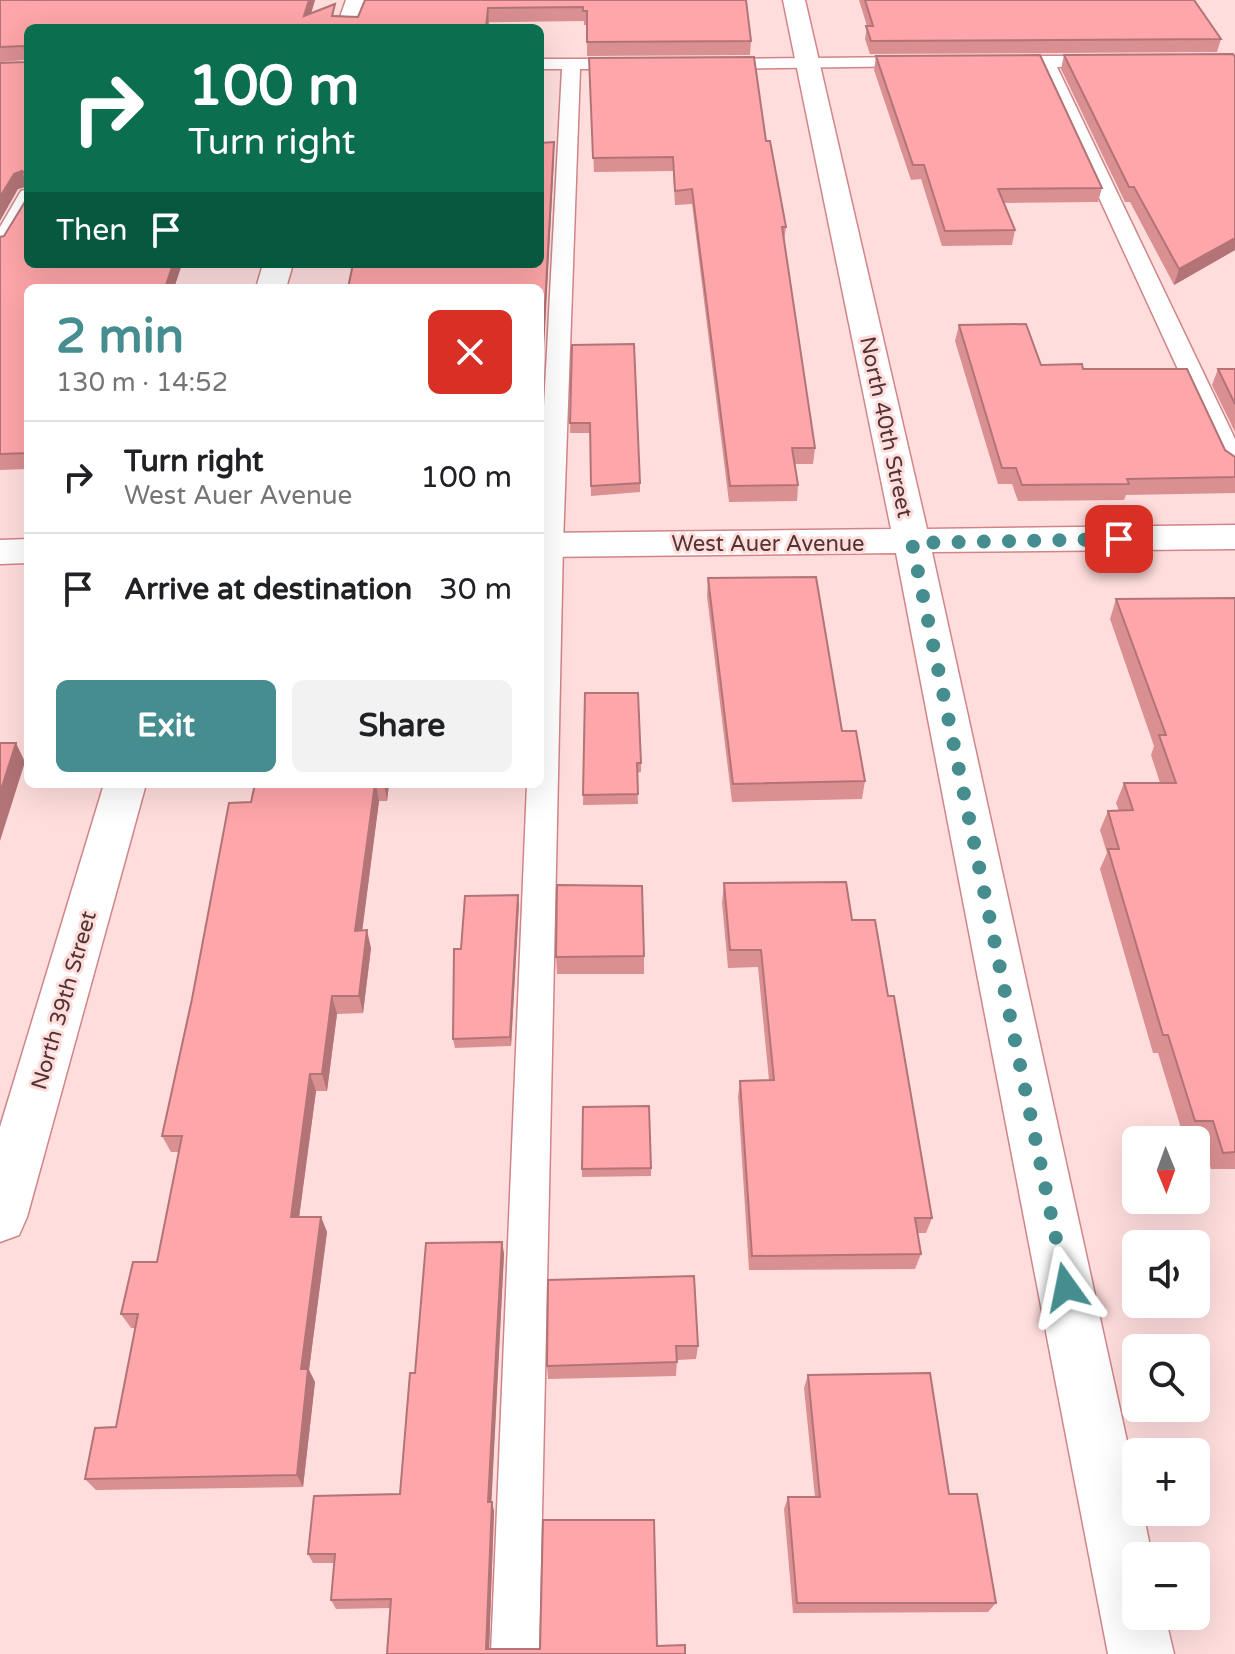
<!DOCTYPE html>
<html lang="en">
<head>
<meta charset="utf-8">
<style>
	body { margin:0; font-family:"Varela Round",sans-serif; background:#f2f2f2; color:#202124; height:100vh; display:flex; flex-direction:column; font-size:30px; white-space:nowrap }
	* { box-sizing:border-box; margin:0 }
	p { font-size:26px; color:#757577 }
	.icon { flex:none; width:44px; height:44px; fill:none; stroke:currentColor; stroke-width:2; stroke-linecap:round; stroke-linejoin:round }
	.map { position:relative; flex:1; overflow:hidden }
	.details { position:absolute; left:24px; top:284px; width:520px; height:504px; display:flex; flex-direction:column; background:#fff; border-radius:12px; box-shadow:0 8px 32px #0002 }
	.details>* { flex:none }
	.hud { position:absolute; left:24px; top:24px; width:520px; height:244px; border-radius:12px; box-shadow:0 8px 32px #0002; background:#0b6e4f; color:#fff; overflow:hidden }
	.needle { width:52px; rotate:179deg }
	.buttons { position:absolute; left:1122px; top:1126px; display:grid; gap:16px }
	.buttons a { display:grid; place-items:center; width:88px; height:88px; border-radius:12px; background:#fff; box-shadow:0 8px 32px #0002; font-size:40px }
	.pin { position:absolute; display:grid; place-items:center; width:68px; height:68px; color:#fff; margin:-34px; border-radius:16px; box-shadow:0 4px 12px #0006 }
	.me { position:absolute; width:88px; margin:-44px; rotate:348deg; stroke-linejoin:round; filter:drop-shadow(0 0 6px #0008) }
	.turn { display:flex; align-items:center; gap:28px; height:168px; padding:0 32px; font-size:36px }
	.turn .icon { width:104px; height:104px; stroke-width:2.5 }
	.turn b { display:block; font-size:56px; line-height:68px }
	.then { display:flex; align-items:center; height:76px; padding:0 32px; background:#0003; gap:16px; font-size:30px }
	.round { display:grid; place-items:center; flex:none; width:84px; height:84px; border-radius:12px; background:#f2f2f2 }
	.headline { display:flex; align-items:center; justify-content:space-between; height:136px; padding:0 32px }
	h1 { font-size:48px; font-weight:700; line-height:60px; color:#458d8e }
	.primary-button { display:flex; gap:16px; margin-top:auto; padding:16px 32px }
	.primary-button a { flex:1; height:92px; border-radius:12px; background:#458d8e; color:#fff; font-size:32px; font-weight:700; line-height:92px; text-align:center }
	.primary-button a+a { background:#f2f2f2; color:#202124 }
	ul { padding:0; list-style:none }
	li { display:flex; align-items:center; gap:24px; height:112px; padding:0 32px; border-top:2px solid #e0e0e0 }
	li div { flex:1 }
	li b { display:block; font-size:30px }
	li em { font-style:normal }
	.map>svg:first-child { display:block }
</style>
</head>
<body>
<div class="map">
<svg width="1235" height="1654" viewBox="0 0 1235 1654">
	<rect width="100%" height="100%" fill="#fdd"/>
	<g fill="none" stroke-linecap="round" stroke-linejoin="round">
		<defs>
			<path id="lane" d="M1045 56H1105L1114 61 1105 66 1057 67 1235 439V473L1226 470 1222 465 1039 67H999L990 62 999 57Z
				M917 57 923 58 926 62 923 66 711 69 702 64 711 59Z
				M540 59H593L602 64 593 69H580L563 544 539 1654H491L527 784H540V481L562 69H540Z
				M28 189V214L7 250 0 252V227L21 191Z"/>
			<path id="street" d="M346 0H368L360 28H336Z
				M783 0H805L927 529 1235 525V549L932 552 1136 1482V1512H1143L1152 1556H1136V1616H1165L1174 1654H1108L896 553 540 557V533L891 529Z
				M263 264H293L286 288H256Z
				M28 539V563L0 564V540Z
				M104 784H146L27 1217 19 1235 0 1242V1127Z"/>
		</defs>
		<use href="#lane" stroke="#d08588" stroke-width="3"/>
		<use href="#street" stroke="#d08588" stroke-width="3"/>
		<use href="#lane" fill="#fff" fill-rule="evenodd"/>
		<use href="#street" fill="#fff" fill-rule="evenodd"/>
	</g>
	<path fill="#da8f91" d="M0 0H315L311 13 358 17 365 0H746L751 41 750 55 587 56V25H584V21L28 28 182 264 174 288H28V469L0 470V237L4 236 26 200V187L18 189 24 62 25 60 0 62Z
		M859 0H1194L1221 39 1217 52 870 54 865 39 867 26Z
		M1064 55 1235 57V250L1174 285 1130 202H1125L1061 69Z
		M876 56 1102 188 1098 202 1004 203 1015 230 1012 245 942 246 921 179 911 180 874 70Z
		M589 58 766 141 786 227 784 242 815 448 813 464H795L798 485 797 501 729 502 692 204 675 205 673 171 594 172Z
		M959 325 1041 365 1083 369 1225 450 1235 457V493L1126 495 1124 500 1018 501 1012 484H998L955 341Z
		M572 345 640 483V492L591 496 590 433H570Z
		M1218 369H1235V432L1212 385Z
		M708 578 842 731 865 781 862 799 732 802 707 596Z
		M1235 598V1169H1211L1202 1138H1184L1158 1053H1153L1100 869 1107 853 1100 830 1108 811H1119L1116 803 1124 783H1160L1151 755 1154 746 1110 619 1116 599Z
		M585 693 641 763V772L637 773 638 804 583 805Z
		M255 784H389L387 801H379L362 930 371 948 363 1013 337 1014 327 1091H316L299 1217H321L327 1232 309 1370 315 1382 303 1487 96 1490 85 1479 116 1427 136 1328H131L121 1314 157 1262 179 1152H171L162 1136 251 802Z
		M724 883 852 920 888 996 932 1218 926 1233H917L921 1254 915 1269 749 1270 738 1097 740 1081 769 1080 758 967 728 968 722 902Z
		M519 904 511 1046 455 1048 453 1039 461 949Z
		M644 956V974H557L556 957Z
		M651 1168V1176L582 1177V1169Z
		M502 1242 504 1254 491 1502 494 1511 489 1649 657 1646 387 1654 391 1608 336 1609 331 1600 334 1563H313L308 1554 400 1494 415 1373Z
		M548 1280 698 1346 696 1359 677 1360 676 1376 548 1379 547 1366Z
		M808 1375 949 1494 996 1603 988 1612 793 1613 784 1509 788 1497H815L804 1388Z"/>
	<path fill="#b27476" d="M309 0H315L307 28 304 16Z
		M488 8 489 28H486Z
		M554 142V157L540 425V395Z
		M22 171 27 186 18 189 0 221V197L14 174Z
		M1235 238V250L1174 285 1179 269Z
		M173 264H182L174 288H165Z
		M16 743 25 762 0 841V793Z
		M376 784 379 801 360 948 355 931Z
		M384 784H389L387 801Z
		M518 895 519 904 511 1046 510 1037Z
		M367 930 371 948 363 1013 359 996Z
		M332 996 337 1014 327 1091 322 1074Z
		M310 1074 316 1091 297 1233 291 1217Z
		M321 1217 327 1232 309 1370 315 1382 303 1487 297 1475 301 1369Z
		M502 1242 504 1254 491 1511 488 1502Z
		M492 1502 494 1511 489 1654 486 1649Z"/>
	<path fill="#fea6a9" stroke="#b27476" stroke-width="2" d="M0 0H309L304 16 335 4 332 16 358 17 365 0H746L751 41 587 42V11H583V7L488 8 486 28H28V264H173L165 288H28V453L0 454V237L4 236 26 200V174L22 171 14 174 0 197V63L24 62 27 59 24 46 0 47Z
		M865 0H1194L1221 39 871 41 866 26H873Z
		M1233 54 1235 57V238L1179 269 1134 187H1129L1064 55Z
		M1040 55 1102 188 998 189 1015 230 945 231 924 165H913L876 56Z
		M754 57 766 141H770L786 227H782L815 448H792L798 485 730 486 692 189 675 191 673 157 593 158 589 58Z
		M554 142 540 395V288H348L353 264H540V143Z
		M1026 324 1041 365 1082 364 1083 369H1187L1225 450 1235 457V477L1127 479 1129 484 1022 485 1016 468H1002L959 325Z
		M634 344 640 483 591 486 590 423H570L572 345Z
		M1218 369H1235V404Z
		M816 577 842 731H856L865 781 733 784 708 578Z
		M1235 598V1152L1223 1153 1213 1121H1195L1168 1035H1163L1108 849H1119L1108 811 1133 810 1124 783H1176L1159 735H1166L1116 599Z
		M585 693H638L641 763H637L638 794 583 795Z
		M0 743H16L0 793Z
		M255 784H375L355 931 367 930 359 996H332L322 1074H310L291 1217H321L301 1369H308L297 1475 85 1479 95 1428 116 1427 138 1314H121L133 1262H157L182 1136H162L192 999 229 803 251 802Z
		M846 882 852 920H875L888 996H894L932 1218H915L921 1254 752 1256 740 1081 774 1080 761 950H730L724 883Z
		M557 885 642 886 644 956 556 957Z
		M518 895 510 1037 453 1039 454 949H461L465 896Z
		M649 1106 651 1168 582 1169 583 1107Z
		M502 1242 488 1502H492L486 1649H540L543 1520H654L657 1646 685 1645V1654H387L391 1599 331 1600 335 1554H308L314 1496 400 1494 410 1373H415L426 1243Z
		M694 1276 698 1346H676L677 1362 547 1366 548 1280Z
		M930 1373 949 1494H977L996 1603H797L788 1497H820L808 1375Z"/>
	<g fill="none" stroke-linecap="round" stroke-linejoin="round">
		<path stroke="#458d8e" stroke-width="14" stroke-dasharray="0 25.2" d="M1066 1287 912 543 1119 539"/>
	</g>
	<g text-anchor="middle" stroke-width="6" stroke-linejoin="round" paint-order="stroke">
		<g font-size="22" fill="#533334" stroke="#fdd">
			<text transform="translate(887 427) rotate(78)" y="8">North 40th Street</text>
			<text x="768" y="551">West Auer Avenue</text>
			<text transform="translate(63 1000) rotate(-74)" y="8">North 39th Street</text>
		</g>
	</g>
</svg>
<div class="buttons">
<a><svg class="needle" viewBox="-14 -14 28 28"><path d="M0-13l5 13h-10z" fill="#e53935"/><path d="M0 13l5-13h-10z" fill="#757577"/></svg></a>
<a><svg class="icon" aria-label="sound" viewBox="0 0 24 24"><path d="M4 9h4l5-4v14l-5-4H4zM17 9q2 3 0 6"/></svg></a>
<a><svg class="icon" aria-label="search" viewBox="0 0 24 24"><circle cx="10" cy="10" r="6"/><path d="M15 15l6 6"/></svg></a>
<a>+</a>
<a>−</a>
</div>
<div class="pin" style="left:1119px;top:539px;background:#d93025"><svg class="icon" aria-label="arrive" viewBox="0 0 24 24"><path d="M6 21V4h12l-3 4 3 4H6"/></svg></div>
<svg class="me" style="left:1066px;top:1287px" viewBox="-20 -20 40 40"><path d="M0-17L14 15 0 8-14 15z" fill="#458d8e" stroke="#fff" stroke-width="4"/></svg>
<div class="hud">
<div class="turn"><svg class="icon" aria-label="right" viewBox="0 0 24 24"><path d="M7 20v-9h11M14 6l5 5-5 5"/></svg><div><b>100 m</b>Turn right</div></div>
<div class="then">Then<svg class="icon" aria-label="arrive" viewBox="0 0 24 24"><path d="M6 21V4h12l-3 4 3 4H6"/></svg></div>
</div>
<section class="details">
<div class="headline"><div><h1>2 min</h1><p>130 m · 14:52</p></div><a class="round" style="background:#d93025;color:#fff"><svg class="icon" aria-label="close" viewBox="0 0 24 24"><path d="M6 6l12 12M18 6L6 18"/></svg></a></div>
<ul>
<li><svg class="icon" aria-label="right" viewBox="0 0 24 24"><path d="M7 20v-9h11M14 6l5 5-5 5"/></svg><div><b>Turn right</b><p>West Auer Avenue</p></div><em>100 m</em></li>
<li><svg class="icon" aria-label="arrive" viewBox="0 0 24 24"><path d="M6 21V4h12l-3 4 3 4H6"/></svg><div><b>Arrive at destination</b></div><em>30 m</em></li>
</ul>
<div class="primary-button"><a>Exit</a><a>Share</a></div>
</section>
</div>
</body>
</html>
